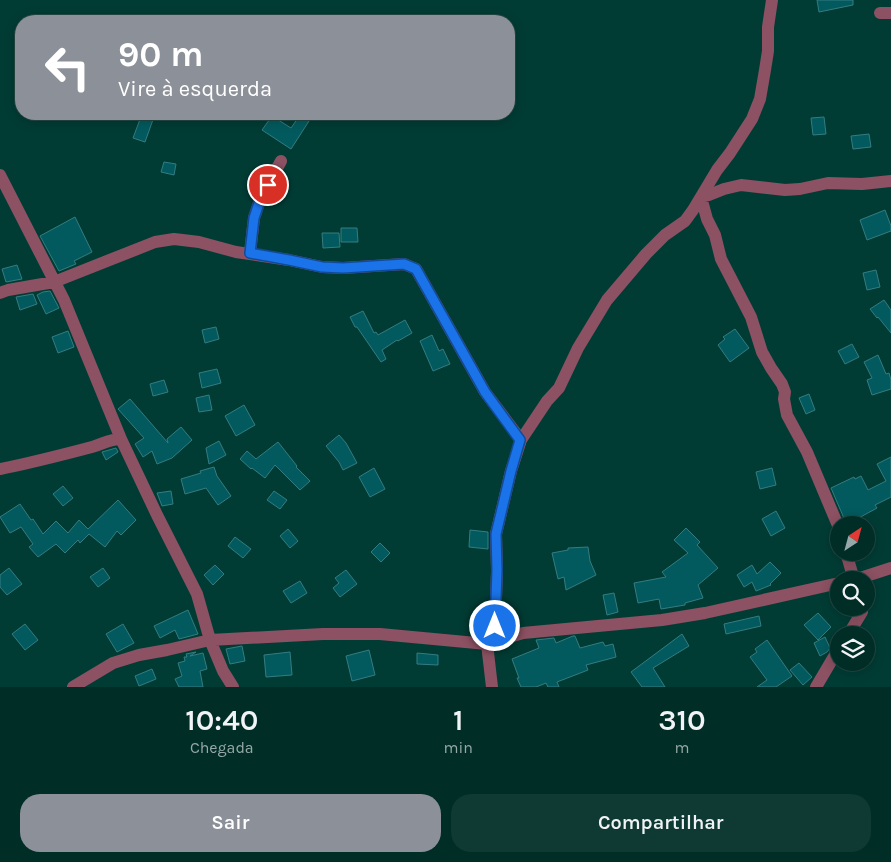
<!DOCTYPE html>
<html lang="pt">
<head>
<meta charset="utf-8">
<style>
	body { margin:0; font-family:Karla,sans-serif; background:#0f3933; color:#f1f3f6; height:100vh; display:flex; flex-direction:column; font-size:19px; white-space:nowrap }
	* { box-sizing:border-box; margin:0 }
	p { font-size:16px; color:#96a8a7 }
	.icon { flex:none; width:28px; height:28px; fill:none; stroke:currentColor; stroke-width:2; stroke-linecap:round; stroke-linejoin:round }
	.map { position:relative; height:687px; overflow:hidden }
	.sheet { display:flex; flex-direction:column; background:#012d27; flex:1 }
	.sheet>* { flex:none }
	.banner { position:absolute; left:15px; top:15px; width:500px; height:105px; border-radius:20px; box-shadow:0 2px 12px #0003,0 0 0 1px #234944; background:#8c9099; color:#fff; overflow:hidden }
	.needle { width:32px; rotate:36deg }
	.tools { position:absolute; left:830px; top:516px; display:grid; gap:10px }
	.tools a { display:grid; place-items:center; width:45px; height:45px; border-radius:50%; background:#012d27; box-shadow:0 2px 12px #0003,0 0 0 1px #234944; font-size:25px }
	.pin { position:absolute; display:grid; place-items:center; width:42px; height:42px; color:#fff; margin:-21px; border:2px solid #fff; border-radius:50%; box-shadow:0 1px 5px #0007 }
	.me { position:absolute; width:55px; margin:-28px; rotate:0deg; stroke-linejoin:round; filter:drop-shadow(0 0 4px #0008) }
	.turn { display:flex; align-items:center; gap:18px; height:105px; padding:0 20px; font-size:22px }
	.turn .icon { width:65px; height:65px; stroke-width:2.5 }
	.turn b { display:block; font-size:35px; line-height:42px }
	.eta { display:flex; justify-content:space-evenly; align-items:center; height:85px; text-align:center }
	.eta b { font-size:30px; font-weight:600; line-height:35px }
	.cta { display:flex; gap:10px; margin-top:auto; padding:10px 20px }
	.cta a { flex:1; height:58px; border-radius:20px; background:#8c9099; color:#fff; font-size:20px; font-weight:600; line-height:58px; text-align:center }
	.cta a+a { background:#0f3933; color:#f1f3f6 }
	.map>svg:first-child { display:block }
</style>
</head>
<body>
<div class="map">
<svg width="891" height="687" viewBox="0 0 891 687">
	<rect width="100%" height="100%" fill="#013c34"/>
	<path fill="#035a5e" stroke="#347c81" d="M817 0H853V5L819 12Z
		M142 114H155L145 142 133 138Z
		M300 115 309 121 291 149 262 130 272 116 291 128Z
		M824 117 826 134 813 135 811 118Z
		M869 134 871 147 853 149 851 136Z
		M164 162 176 164 174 175 161 172Z
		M885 210 891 226V231L867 240 860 220Z
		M75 217 92 252 74 261 76 264 59 271 40 236Z
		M341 228H357L358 242H341Z
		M322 233H339L340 247 323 248Z
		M17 265 22 279 6 282 2 269Z
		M876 270 880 287 867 290 863 273Z
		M50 291 59 308 46 314 37 295 43 292Z
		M33 294 37 304 20 310 16 297Z
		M884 300 891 310V333L878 317 877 318 870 309Z
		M363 311 374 333 376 332 378 335 405 320 412 333 398 341 397 340 382 350 386 359 381 362 357 327H355L350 317Z
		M216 327 219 339 205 343 202 330Z
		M735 329 749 348 730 362 718 345 725 339 723 337Z
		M68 331 74 347 58 353 52 337Z
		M432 335 439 351 443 349 450 364 433 371 420 341Z
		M852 344 859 357 845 364 838 351Z
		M878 355 886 374 889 373 891 380V389L872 395 867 380 872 378 864 362Z
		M217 369 221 383 202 388 199 373Z
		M164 380 168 392 153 396 150 384Z
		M809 394 815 410 806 414 799 398Z
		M209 395 212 410 199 412 196 398Z
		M130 399 168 443 167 439 181 427 192 440 172 458 157 464 152 451 143 457 135 444 144 438 118 409Z
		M244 405 255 425 236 436 225 416Z
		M339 435 346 443 357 463 343 470 339 462 326 446Z
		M219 441 226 455 209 464 206 448Z
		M278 442 297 466 296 467 310 481 300 490 275 465 265 478 252 468 251 469 240 459 247 451 256 459Z
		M116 448 118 452 106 460 102 452Z
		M891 457V497L875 505 877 508 855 520V519L846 523 831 488 854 477 855 479 861 476 868 490 886 481 877 464Z
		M214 467 217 476 231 496 218 505 206 488 185 494 181 479 201 473 200 471Z
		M374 468 385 489 370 497 359 477Z
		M772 468 776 485 760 489 756 472Z
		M63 486 73 498 63 506 53 494Z
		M171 491 173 504 162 506 157 493Z
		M274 491 287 500 280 509 267 500Z
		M118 500 136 520 121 535 117 531 105 547 89 534 80 543 78 540 65 553 56 544 38 557 29 547 33 544 21 527 10 533 0 517 20 504 31 520 33 519 43 534 56 521 68 533 79 520 88 529Z
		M776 511 785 528 771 536 762 519Z
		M686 528 700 542 697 545 718 568 698 585 703 598 685 603V605L661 609 659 599 638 603 634 583 666 577 662 572 688 553 674 540Z
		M288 529 298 541 290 548 280 536Z
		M470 530 488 532V549L469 547Z
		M235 537 251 549 243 558 228 546Z
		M380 543 390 553 381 562 371 552Z
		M588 547 590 561 596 575 566 590 564 577 558 579 552 553 568 550V548Z
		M770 562 781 573 770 584 771 585 756 591 752 582 744 587 737 575 752 565 757 574Z
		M215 565 224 574 213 585 204 575Z
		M9 568 22 584 7 595 0 587V575Z
		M103 568 110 578 98 587 90 577Z
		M346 570 357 584 340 597 333 588 339 583 335 578Z
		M300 581 307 593 291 603 283 591Z
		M614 593 618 612 607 615 603 595Z
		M188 610 198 634 179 639 175 630 160 638 154 626Z
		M818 613 831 627 818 640 804 625Z
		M759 616 761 626 726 634 724 624Z
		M25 624 38 640 25 650 12 634Z
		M123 624 134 643 117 652 106 634Z
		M682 634 689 646 653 668 665 687H642L631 672Z
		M573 636H575L580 648 603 642 605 646 613 644 616 657 586 665 588 670 557 682 559 687H548L546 683 536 687H521L517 678H519L512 659 539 648 536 640 554 638 556 643Z
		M825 637 830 648 827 652 820 656 814 643Z
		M767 640 792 676 776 687H757L767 680 750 657 757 652 755 649Z
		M242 646 245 661 230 664 226 649Z
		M369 650 375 675 352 681 346 656Z
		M196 652 190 656 203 653 207 669 200 671 203 687H179L175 679 182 676 178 663 185 661 184 657H187L186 654Z
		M290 652 292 675 266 677 264 655Z
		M417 653 438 655V665L417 664Z
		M799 663 812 677 803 685 790 670Z
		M152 669 156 679 139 686 135 676Z"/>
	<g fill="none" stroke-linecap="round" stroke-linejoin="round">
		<path stroke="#8c5162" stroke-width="12" d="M880 13H891
			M0 175 64 300 121 439 157 515 197 594 210 640 223 671 233 687
			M701 197 707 219 715 235 721 259 751 317 762 352 771 368 782 384 785 392 784 399 787 415 807 452 839 528
			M701 197 709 195 724 189 741 185 785 190 800 189 828 183 862 184 891 181
			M250 253 254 218 261 197 281 161
			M0 293 8 290 54 282 155 242 174 239 199 242 236 252 289 260 322 267 343 268 404 264 416 269 485 392 521 440
			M0 469C31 463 61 455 92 447 103 444 109 439 121 439
			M846 552 854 580
			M854 580 891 568
			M848 635 862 612 861 608
			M73 687 113 663 139 655 167 650 210 640 323 634H380L487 644 523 633 662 620 705 613 839 583
			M492 687 487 644 495 626 497 571 496 534 511 471 521 440 547 401 559 388 578 348 607 300 646 254 665 235 685 221 693 210 717 170 730 153 752 119 760 99 765 70 768 51V27L772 0
			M816 687 839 648"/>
	</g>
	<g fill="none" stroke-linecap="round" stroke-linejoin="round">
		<defs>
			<path id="route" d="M268 185 261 197 254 218 250 253 289 260 322 267 343 268 404 264 416 269 485 392 520 440 511 471 496 534 497 570 495 626"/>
		</defs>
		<use href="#route" stroke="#114b97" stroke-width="12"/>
		<use href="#route" stroke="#1a73e8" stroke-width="9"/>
	</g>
</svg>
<div class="tools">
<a><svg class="needle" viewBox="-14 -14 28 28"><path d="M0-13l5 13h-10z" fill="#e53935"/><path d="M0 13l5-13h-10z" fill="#96a8a7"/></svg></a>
<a><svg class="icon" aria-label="search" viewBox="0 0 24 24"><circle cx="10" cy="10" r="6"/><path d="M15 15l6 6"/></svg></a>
<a><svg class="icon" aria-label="layers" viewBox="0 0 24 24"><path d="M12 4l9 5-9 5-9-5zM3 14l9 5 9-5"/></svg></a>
</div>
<div class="pin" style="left:268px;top:185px;background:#d93025"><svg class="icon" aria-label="arrive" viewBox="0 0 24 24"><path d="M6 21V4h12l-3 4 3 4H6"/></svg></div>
<svg class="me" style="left:495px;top:626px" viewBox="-20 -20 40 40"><circle r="17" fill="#1a73e8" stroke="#fff" stroke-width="3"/><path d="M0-11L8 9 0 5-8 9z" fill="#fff"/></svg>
<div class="banner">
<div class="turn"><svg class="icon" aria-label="left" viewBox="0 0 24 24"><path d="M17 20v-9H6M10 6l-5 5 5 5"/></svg><div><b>90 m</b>Vire à esquerda</div></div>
</div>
</div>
<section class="sheet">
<div class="eta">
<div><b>10:40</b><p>Chegada</p></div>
<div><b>1</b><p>min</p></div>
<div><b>310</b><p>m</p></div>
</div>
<div class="cta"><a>Sair</a><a>Compartilhar</a></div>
</section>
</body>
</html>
